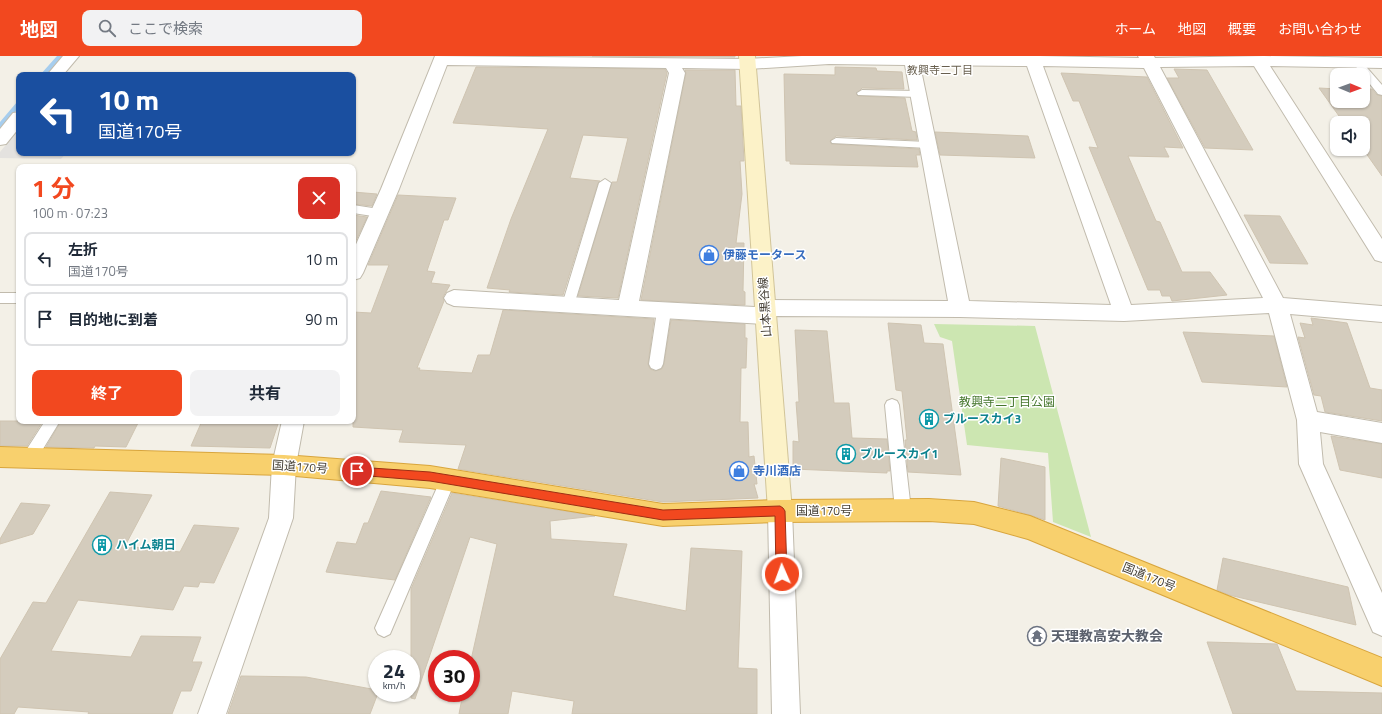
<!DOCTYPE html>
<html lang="ja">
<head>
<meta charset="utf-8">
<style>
	body { margin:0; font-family:"Titillium Web","Noto Sans JP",sans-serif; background:#f2f2f3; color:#1f2937; height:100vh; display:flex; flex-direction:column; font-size:15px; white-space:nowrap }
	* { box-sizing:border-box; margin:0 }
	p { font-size:13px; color:#747a83 }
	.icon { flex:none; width:22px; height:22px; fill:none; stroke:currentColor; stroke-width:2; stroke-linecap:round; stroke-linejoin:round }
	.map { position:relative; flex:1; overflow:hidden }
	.drawer { position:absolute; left:16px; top:108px; width:340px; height:260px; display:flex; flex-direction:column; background:#fff; border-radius:8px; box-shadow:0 1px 3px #0004 }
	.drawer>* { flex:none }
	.hud { position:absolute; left:16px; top:16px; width:340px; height:84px; border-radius:8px; box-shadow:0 1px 3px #0004; background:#1a4fa0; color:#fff; overflow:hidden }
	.needle { width:26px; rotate:91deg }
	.fabs { position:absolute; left:1330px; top:12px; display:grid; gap:8px }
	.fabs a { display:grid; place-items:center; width:40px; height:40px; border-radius:8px; background:#fff; box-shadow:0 1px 3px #0004; font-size:20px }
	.speed { position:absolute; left:368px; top:594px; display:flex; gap:8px; font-size:20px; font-weight:700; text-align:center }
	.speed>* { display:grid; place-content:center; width:52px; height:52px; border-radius:50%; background:#fff; box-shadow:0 1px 3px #0004; line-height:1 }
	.speed small { font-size:10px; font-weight:400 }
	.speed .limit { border:6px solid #d22; background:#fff; color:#111 }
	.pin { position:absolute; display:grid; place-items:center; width:34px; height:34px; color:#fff; margin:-17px; border:2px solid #fff; border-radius:50%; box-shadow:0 1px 4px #0007 }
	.me { position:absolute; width:44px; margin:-22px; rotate:358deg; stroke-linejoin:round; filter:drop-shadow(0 0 3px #0008) }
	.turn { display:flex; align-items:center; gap:14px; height:84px; padding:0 16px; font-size:18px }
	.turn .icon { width:52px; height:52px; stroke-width:2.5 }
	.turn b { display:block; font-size:28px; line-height:34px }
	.round { display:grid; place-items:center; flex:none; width:42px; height:42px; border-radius:8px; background:#f2f2f3 }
	.summary { display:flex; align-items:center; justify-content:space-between; height:68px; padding:0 16px }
	h1 { font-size:24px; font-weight:700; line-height:30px; color:#f2481f }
	.action { display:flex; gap:8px; margin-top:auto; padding:8px 16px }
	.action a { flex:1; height:46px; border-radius:8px; background:#f2481f; color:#fff; font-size:16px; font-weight:700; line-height:46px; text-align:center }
	.action a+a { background:#f2f2f3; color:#1f2937 }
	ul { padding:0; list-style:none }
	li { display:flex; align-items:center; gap:12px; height:54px; margin:0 8px 6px; padding:0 8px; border:2px solid #e0e1e3; border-radius:8px }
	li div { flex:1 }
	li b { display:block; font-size:15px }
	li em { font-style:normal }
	header { display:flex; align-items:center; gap:24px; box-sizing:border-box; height:56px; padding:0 20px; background:#f2481f; color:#fff }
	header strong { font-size:19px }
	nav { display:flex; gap:22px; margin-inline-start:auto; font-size:14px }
	.search { width:280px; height:36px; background:#f2f2f3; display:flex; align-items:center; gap:10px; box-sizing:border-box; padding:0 14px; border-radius:8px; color:#747a83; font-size:15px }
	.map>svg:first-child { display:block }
</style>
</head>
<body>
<header>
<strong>地図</strong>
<div class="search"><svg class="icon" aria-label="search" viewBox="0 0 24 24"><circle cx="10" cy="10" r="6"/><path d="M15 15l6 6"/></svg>ここで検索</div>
<nav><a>ホーム</a><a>地図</a><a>概要</a><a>お問い合わせ</a></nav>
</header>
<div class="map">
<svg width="1382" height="658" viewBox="0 0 1382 658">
	<rect width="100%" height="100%" fill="#f3f0e7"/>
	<path fill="#cce6b1" d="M934 268 1035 270 1091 481 1053 466 1048 397 967 389 952 285 940 281Z"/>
	<path fill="#e4e2df" d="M19 73V97H66L61 103 0 102V96Z"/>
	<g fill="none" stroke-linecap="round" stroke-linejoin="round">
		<path fill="#a6cdee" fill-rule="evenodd" d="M57 0H63L47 19H40Z
			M19 45V51L2 72H0V66L17 46Z"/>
	</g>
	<path fill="#d4ccbd" stroke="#cfc4b1" d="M592 0H735V1Z
		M476 11 665 13 667 17 618 242 578 240 612 126H617L628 82 583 79 570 122 600 125 598 127 563 239 509 236 510 234 487 232 511 163 548 73 453 67Z
		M835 11 876 12 877 15 902 16 904 33 862 32 856 38 858 40 905 42 912 75 916 76 917 84 836 80 830 85 831 88 919 93 920 99H916L918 111 790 108V105H786L784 18 835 19Z
		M1174 13 1207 14 1253 94 1205 92 1167 22H1179Z
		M685 14H735L736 50H741L744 105H740L742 138 736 187H744L743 235 745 236V249L641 244 686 17Z
		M1061 17 1147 21 1183 92 1164 91 1169 101 1128 100 1156 165 1160 166 1182 216H1210L1227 239 1172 245 1170 240H1162L1160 234H1148L1089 91 1098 92 1079 45H1073Z
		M1319 32 1337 33V45H1363V33H1372L1377 39 1382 40V120L1363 93V67H1344Z
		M935 76 1028 80 1035 102 940 99Z
		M353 136 377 138 372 150 353 148Z
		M398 139 456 142 448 164H444L427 215 435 216 431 227 450 229 443 241 444 245 417 312H420L419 314 472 317 478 299H490L503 254 654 263 648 308 650 313 655 315 662 313 664 308 671 264 745 268V282H747L746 312H741L740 366H748L749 401 754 400 757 428H754L758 442 663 446 458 413 466 389 399 386 403 374 353 371V256L371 257 389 209H368Z
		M353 159 367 161 353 191Z
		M1244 159 1280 160 1308 208 1270 207Z
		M1311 262 1347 267 1370 332 1382 334V365L1325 356 1321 340 1314 339 1298 281 1305 282 1300 267 1313 269Z
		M888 267 921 269 924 287 943 288 961 419 908 416 905 384H907L902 335 896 334Z
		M795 274 827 275 834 347H849L852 382 887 383 890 415H887V417L793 413V385L799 386 796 346H799Z
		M1183 276 1274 280 1287 331 1202 326Z
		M0 365H43L27 390H0Z
		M61 365H139L126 391 95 390 94 392 46 391Z
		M202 365H279L270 392 191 390Z
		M1331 380 1382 388V422L1340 414Z
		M1001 402 1045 411V464L1030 459 998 450Z
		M381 435 431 441 395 524 326 516 337 486 356 488 364 467H368Z
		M110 436 152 439 125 490 180 496 194 469 239 472 214 527 200 526 198 531 184 530 173 554 78 544 51 595 131 601 141 580 201 581 192 606H202L191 635H181L172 658H88L89 656 18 651 14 658H0V603L33 546 46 547Z
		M452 437 595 460 550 465 551 483 627 488 613 540 686 555 691 492 742 495 738 612 757 613V658H572L574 645 512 635 508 658H459L463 637H471V604L497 488 470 481 415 643 411 642V533Z
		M21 447 50 449 33 478 0 488V483Z
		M1223 502 1348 531 1356 569 1229 539 1217 534Z
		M1207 586 1277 588 1296 635 1382 637V658H1233Z
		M241 620 306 621 377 634 378 637 370 658H228Z"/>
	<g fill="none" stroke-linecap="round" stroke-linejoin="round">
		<defs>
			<path id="lane" d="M1358 4 1361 5 1382 29V39L1378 38 1353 7Z
				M862 34 918 35 923 38 918 41 858 39 857 37Z
				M836 82 928 86 933 89 928 92 832 87 831 85Z
				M605 123 611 127 574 249 573 252 568 254 563 252 562 249 599 127Z
				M353 149 379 153 385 157 379 161 353 157Z
				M0 237H19V247H0Z
				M664 250 669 251 671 255 663 308 661 312 656 314 651 312 649 308 657 255 659 251Z
				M892 343 897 345 899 349 911 454 909 459 903 461 897 459 895 454 885 349 887 345Z
				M45 365H60L35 406 30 408 25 406 23 401 25 396Z
				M448 416 453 418 456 423 390 578 384 581 378 578 375 572 443 418Z"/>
			<path id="street" d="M63 0H79L63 19H47Z
				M435 0 748 3 802 0H1039L1139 2 1138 0H1154L1155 2 1264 0 1382 2V12L1270 10 1382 183V206L1375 204 1254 10 1160 11 1283 242 1382 250V266L1290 258 1317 356 1382 367V387L1320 376 1323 408 1382 537V580L1373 576 1299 408 1297 364 1269 257 1124 265 960 261 776 260 773 266 766 268 454 250 447 247 444 242 447 237 454 234 619 244 669 17 666 12 447 9 399 133 363 217 360 222 353 224V195L381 133ZM829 8 905 9 948 245 765 244 758 246 755 251 639 245 685 17 682 12 748 13ZM920 9 1027 10 1111 249 969 245ZM1043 10 1144 12 1263 242 1131 249Z
				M19 56V72L6 88 0 89V73L13 57Z
				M282 365H304L296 409 293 462 226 658H198L269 462 272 409Z
				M780 444 789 447 792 455 800 658H772L768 455 771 447Z"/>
			<path id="secondary" d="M739 0H755L792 455 789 463 780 466 771 463 768 455Z"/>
			<path id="highway" d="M0 391 284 399 430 410 663 448 780 444 929 443 974 446 1030 460 1382 602V630L1028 483 974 468 929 465 780 466 663 470 430 432 284 419 0 411Z"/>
		</defs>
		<use href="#lane" stroke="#c1bbad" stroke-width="2"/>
		<use href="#street" stroke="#c1bbad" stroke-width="2"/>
		<use href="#secondary" stroke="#d1c498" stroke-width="2"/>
		<use href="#highway" stroke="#d8a53d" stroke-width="2"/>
		<use href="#lane" fill="#fff" fill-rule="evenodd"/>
		<use href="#street" fill="#fff" fill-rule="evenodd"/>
		<use href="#secondary" fill="#fcf2c8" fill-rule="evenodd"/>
		<use href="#highway" fill="#f8d06d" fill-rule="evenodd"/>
	</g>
	<path fill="#f2481f" stroke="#9d2f14" d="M357 411 430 416 663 454 780 450 783 452 785 455 787 518 785 521 782 523 778 521 776 518 775 460 663 464 430 425 357 419 352 415Z"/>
	<defs>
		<symbol id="shop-ring" viewBox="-11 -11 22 22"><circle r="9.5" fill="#fff" stroke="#3f7fe0" stroke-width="1.5"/><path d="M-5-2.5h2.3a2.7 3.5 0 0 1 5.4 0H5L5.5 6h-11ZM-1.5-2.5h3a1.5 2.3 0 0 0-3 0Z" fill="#3f7fe0"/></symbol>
		<symbol id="building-ring" viewBox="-11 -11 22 22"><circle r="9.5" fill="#fff" stroke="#0f9aa8" stroke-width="1.5"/><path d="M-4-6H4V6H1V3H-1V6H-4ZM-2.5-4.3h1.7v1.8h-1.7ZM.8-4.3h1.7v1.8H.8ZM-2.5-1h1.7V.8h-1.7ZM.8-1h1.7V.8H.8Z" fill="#0f9aa8"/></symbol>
		<symbol id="temple-ring" viewBox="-11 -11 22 22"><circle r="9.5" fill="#fff" stroke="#6b7280" stroke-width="1.5"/><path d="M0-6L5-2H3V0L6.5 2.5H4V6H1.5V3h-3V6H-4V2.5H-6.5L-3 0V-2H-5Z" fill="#6b7280"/></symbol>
	</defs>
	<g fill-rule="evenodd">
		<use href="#shop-ring" x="698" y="188" width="22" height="22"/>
		<use href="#building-ring" x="918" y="352" width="22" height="22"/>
		<use href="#building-ring" x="835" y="387" width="22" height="22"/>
		<use href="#shop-ring" x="728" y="404" width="22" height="22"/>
		<use href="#building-ring" x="91" y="478" width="22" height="22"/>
		<use href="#temple-ring" x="1026" y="569" width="22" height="22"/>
	</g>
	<g text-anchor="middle" stroke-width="3" stroke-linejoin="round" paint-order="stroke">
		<g font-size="11" fill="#685f4e" stroke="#fff">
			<text x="940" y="18">教興寺二丁目</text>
		</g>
		<g font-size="12" font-weight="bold" fill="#366cbe" stroke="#fff" text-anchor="start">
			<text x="723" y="203">伊藤モータース</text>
			<text x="753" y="419">寺川酒店</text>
		</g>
		<g font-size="12" fill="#464036" stroke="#fff">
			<text transform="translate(765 251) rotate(-94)" y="4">山本黒谷線</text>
			<text transform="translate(300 411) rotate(4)" y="4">国道170号</text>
			<text x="824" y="459">国道170号</text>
			<text transform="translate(1149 521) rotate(22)" y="4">国道170号</text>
		</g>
		<g font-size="12" fill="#45762c" stroke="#fff">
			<text x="1007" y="350">教興寺二丁目公園</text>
		</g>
		<g font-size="12" font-weight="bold" fill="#0d838f" stroke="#fff" text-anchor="start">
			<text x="943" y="367">ブルースカイ3</text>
			<text x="860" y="402">ブルースカイ1</text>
			<text x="116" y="493">ハイム朝日</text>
		</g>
		<g font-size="14" font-weight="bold" fill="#5b616d" stroke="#fff" text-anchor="start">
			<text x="1051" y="585">天理教高安大教会</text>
		</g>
	</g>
</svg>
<div class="fabs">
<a><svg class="needle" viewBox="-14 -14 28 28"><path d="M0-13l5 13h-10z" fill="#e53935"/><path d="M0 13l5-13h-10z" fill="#747a83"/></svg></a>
<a><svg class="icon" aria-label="sound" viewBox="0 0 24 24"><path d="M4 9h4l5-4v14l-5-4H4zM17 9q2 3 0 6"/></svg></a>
</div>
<div class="speed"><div>24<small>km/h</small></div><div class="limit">30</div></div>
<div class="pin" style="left:357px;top:415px;background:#d93025"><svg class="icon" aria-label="arrive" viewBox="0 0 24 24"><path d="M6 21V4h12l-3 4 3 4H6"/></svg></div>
<svg class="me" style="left:782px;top:518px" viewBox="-20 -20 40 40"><circle r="17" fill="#f2481f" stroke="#fff" stroke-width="3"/><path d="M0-11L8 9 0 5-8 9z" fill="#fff"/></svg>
<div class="hud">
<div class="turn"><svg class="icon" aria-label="left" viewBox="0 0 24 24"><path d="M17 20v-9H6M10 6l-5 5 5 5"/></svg><div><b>10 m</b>国道170号</div></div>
</div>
<section class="drawer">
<div class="summary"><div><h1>1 分</h1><p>100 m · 07:23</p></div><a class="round" style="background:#d93025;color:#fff"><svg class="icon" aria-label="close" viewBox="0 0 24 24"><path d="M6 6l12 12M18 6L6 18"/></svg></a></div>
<ul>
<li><svg class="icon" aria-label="left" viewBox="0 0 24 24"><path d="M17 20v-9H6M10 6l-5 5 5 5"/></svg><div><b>左折</b><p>国道170号</p></div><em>10 m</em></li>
<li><svg class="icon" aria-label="arrive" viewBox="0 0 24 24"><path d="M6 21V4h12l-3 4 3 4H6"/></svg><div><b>目的地に到着</b></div><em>90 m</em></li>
</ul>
<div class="action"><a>終了</a><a>共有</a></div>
</section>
</div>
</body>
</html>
